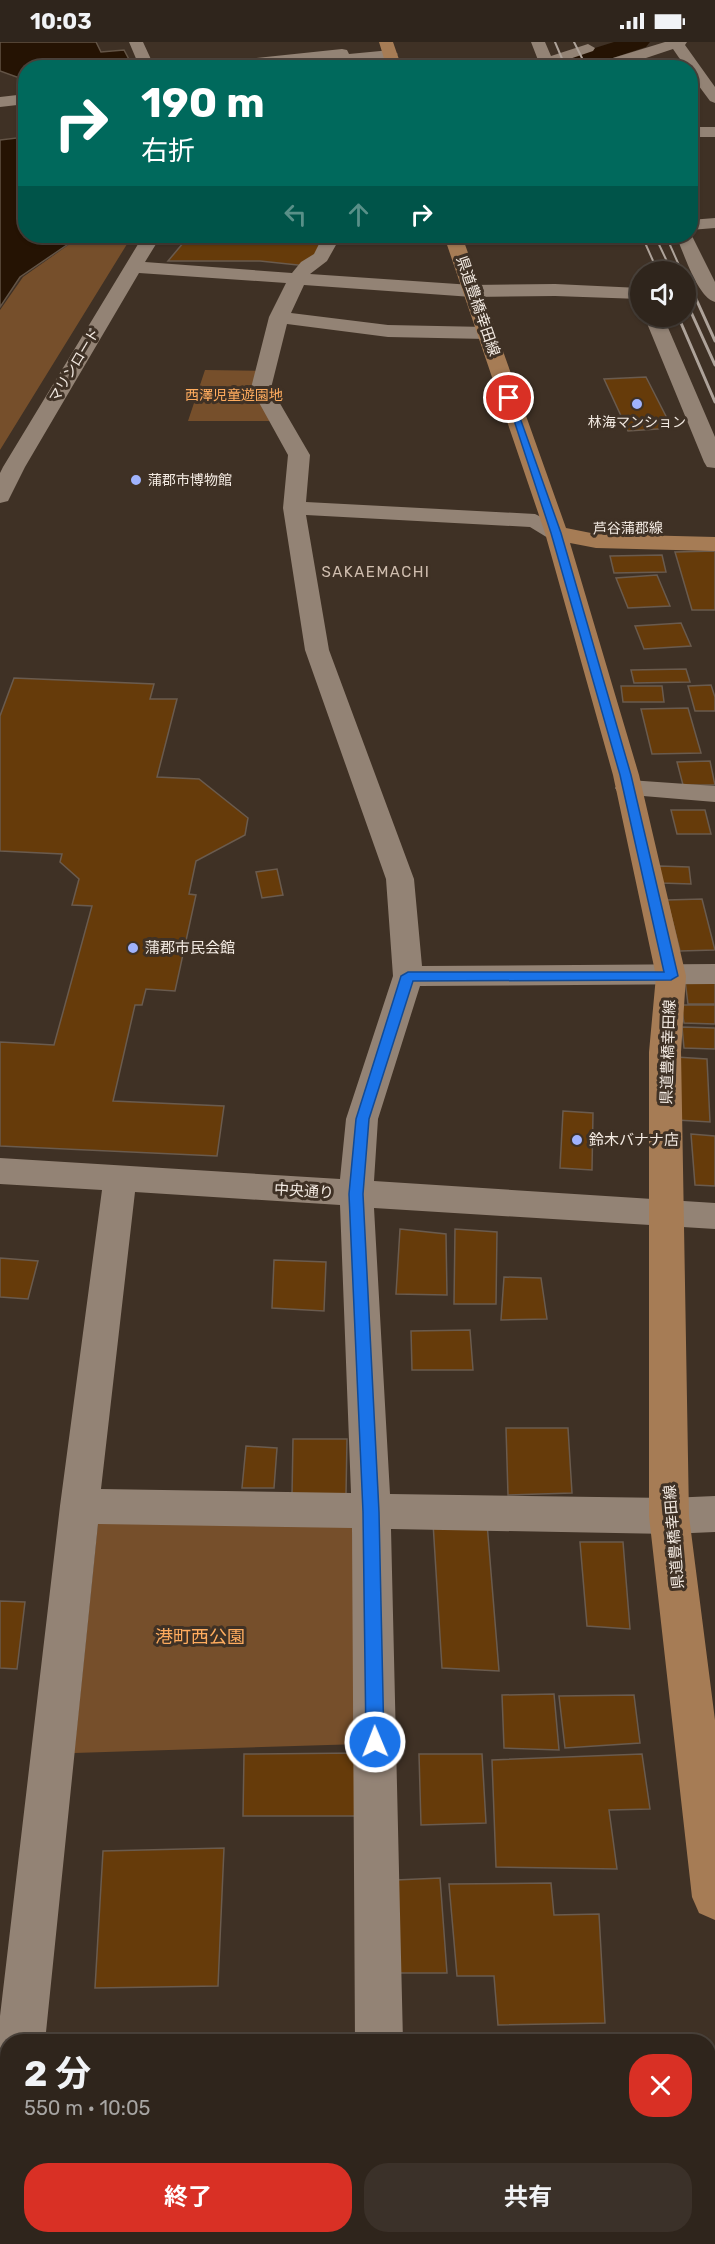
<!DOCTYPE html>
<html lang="ja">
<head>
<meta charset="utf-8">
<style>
	body { margin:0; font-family:Rubik,"Noto Sans JP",sans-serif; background:#3b3129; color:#f1f3f6; height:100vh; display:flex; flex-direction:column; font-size:22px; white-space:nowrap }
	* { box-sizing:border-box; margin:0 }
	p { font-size:20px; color:#a7a5a3 }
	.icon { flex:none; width:33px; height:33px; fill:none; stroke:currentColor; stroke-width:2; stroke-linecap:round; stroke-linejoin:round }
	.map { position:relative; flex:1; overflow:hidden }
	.drawer { position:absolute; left:0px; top:1992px; width:716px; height:210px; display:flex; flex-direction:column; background:#2f251c; border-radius:24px 24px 0 0; box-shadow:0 2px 4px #0004,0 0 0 2px #4a423b }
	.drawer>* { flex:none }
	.guide { position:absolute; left:18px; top:18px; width:680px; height:183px; border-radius:24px; box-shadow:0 2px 4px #0004,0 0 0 2px #4a423b; background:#00695c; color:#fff; overflow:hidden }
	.controls { position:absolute; left:630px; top:219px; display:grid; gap:12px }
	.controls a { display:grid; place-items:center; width:66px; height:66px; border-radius:50%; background:#2f251c; box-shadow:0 2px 4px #0004,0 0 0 2px #4a423b; font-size:30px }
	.pin { position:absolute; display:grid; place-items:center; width:51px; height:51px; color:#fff; margin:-26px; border:3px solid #fff; border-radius:50%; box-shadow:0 2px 6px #0007 }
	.me { position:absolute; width:66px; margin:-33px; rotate:359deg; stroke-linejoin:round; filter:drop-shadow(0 0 4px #0008) }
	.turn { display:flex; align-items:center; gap:21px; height:126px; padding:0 24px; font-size:27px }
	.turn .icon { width:78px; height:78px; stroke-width:2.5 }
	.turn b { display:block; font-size:42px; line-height:51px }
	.lanes { display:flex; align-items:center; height:57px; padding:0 24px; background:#0003; justify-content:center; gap:30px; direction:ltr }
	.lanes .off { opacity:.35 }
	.round { display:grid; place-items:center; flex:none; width:63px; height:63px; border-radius:24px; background:#3b3129 }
	.headline { display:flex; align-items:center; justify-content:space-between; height:102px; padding:0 24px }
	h1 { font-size:36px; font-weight:700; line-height:45px }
	.button { display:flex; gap:12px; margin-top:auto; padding:12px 24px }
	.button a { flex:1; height:69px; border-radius:24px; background:#d93025; color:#fff; font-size:24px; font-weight:700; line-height:69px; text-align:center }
	.button a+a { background:#3b3129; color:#f1f3f6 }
	.status { display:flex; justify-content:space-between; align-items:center; height:42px; padding:0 30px; background:#2f251c; direction:ltr }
	.status svg { height:16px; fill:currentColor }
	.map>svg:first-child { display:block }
</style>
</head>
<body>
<div class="status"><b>10:03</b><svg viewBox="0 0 49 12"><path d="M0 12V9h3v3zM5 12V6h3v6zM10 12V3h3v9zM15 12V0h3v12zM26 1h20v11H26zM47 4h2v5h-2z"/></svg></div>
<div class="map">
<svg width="715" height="2202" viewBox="0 0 715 2202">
	<rect width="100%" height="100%" fill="#3f3125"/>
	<path fill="#764f2b" d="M81 194H132L0 408V268L23 235Z
		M205 328 265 329 280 379H188Z
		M98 1481 352 1484 361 1702 74 1711Z"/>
	<path fill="#251303" stroke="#635446" stroke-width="1.5" d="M0 0H96L101 10 124 8 133 25 26 26 25 38 0 29Z
		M25 95 26 194H80L20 235 0 265V98Z"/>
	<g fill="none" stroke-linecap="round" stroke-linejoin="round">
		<path fill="#251303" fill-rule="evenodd" d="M614 0H650L646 5 582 26H544L547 21Z"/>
	</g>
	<path fill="#663b0a" stroke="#6a5b4e" stroke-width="1.5" d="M189 194H328L307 224 260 219H168Z
		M646 335 672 386 628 389 604 337Z
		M715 509V568H692L675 510Z
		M662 513 666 530 614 531 610 514Z
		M657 533 670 564 628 566 616 536Z
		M681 581 691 604 644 607 635 584Z
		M686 627 690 640 634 641 631 628Z
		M14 636 154 642 150 657H177L157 735 199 737 248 776 245 793 196 819 189 852 196 853 175 949 146 947 142 963H135L113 1059 224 1064 217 1114 0 1104V1000L54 1003 92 864 72 863 79 837 60 820 62 812 0 809V674Z
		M711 643 715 655V669H695L688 644Z
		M621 644H662L664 660H623Z
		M688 666 701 711 652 712 641 667Z
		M710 719 715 743H683L677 720Z
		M671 768H705L711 792H677Z
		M659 824 689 825 691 842 661 841Z
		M277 827 283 853 262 856 256 830Z
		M702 857 715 908 680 909 667 858Z
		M685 938 715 939V962H688Z
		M681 963H715V982L684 981Z
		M682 985 715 986V1007L684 1006Z
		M676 1015 707 1017 710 1080 677 1078Z
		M563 1069 593 1071 592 1128 560 1126Z
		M691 1092 715 1094V1144L695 1143Z
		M400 1187 446 1192 447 1253 396 1252Z
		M455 1187 497 1190 496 1262H454Z
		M0 1216 38 1219 28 1257 0 1255Z
		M274 1218 326 1220 324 1269 272 1266Z
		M504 1235 541 1236 547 1277 501 1278Z
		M470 1288 473 1328H412L411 1289Z
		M506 1386H568L572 1451 508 1453Z
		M293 1397H347L346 1453H292Z
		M246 1404 277 1406 274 1446H242Z
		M433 1481H487L499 1629 442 1626Z
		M580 1500H623L630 1587 587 1584Z
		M0 1559 25 1560 17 1627 0 1626Z
		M554 1652 559 1708 504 1706 502 1653Z
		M634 1653 640 1701 565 1706 559 1654Z
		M359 1711 360 1774H243L244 1712Z
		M419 1712H482L486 1781 421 1783Z
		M642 1712 650 1767 609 1768 617 1827 496 1825 492 1718Z
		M224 1806 218 1944 95 1946 103 1809Z
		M440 1836 447 1931H399L396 1838Z
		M551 1841 554 1873 599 1872 605 1981 498 1983 494 1934H457L449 1842Z
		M477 2194H499L500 2202H288Z"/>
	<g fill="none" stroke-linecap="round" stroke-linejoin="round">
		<path fill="#938375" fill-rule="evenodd" d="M129 0H143L155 26H140Z
			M531 0H545L551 14 588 2 595 6 593 9 543 26H517L519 23 538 18Z
			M665 0H687L685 3 715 45V61L710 59 690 32V26H686L673 7 616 26H601L603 19Z
			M342 7 347 8 349 12 391 8 398 12 391 16 319 23 314 22 312 19 246 26H191L198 22Z
			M26 52V62L0 65V55Z
			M690 85H715V95H690Z
			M715 176V186L690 188V178Z
			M690 190 715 240V260C697 255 684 211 676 194H690Z
			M143 194H161L145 220 292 231 301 220 314 212 323 194H341L327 219 310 232 472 243 555 242 640 246V257L555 254 472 255 304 243 291 271 388 283 487 285 494 287 497 291 494 295 487 297 388 295 287 282 271 346 310 413 306 460 535 472 564 486 567 491 564 496 556 498 548 496 530 485 306 473 329 608 414 837 422 924 715 922V942L420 944 378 1077 374 1139 715 1161V1187L374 1166 390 1452 669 1456 715 1454V1490L669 1492 391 1487 403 2000H355L352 1486 98 1482 45 2000H8V2018L4 2017 0 2007V1974L60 1464 102 1148 0 1142V1116L340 1137 346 1077 393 934 386 837 305 608 283 466 288 413 251 346 269 275 286 241 139 231 25 425 8 459 0 461V431L3 425ZM135 1150 340 1163 351 1451 101 1447Z
			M644 274H663L715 395V426L707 425 704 420Z
			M629 738 715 744V760L619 752 615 746 619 740Z
			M715 2070V2120L708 2121V2071Z
			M8 2100V2162H6L0 2160V2103Z"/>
		<path fill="#a67c55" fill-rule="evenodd" d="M379 0H393L402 26H387Z
			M444 194H462L566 486 596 492 715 495V509L596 506 570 501 639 733 686 934 681 1010 689 1474 715 1678V1878L699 1871 692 1855 649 1474V1010L656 934 613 733 545 491Z"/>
		<path stroke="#aea39a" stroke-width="2" d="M555 0 566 26
			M574 0 587 26
			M642 194 658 230
			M655 194 672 230
			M666 194 682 230
			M686 236 692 250"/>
		<path stroke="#aea39a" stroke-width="3" d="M692 248 715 299
			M686 259 715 323
			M678 274 715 360"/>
	</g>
	<path fill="#1a73e8" stroke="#114b97" stroke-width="1.5" d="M506 354 513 356 561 491 631 733 678 934 671 938 413 939 369 1077 363 1152 379 1470 384 1700 381 1706 375 1709 368 1706 366 1700 363 1470 349 1152 356 1077 401 934 408 930H664L620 733 551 491Z"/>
	<g fill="#a0b3fd" stroke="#3f3125" stroke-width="2">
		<circle cx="637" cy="362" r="6"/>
		<circle cx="136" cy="438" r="6"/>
		<circle cx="133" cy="906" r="6"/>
		<circle cx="577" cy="1098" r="6"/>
	</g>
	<g text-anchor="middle" stroke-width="6" stroke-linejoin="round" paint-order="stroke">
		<g font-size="14" fill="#f3eae2" stroke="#3f3125">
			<text transform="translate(74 323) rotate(-59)" y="5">マリンロード</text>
			<text transform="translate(628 486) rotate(-1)" y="5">芦谷蒲郡線</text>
		</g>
		<g font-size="14" fill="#ffac5e" stroke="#3f3125">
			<text x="234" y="358">西澤児童遊園地</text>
		</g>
		<g font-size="14" fill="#f3eae2" stroke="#3f3125">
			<text x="637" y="385">林海マンション</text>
			<text x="148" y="443" text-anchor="start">蒲郡市博物館</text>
		</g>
		<g font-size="15" fill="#f3eae2" stroke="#3f3125">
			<text transform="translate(478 264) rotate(71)" y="5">県道豊橋幸田線</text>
			<text transform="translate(668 1010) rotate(-88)" y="5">県道豊橋幸田線</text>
			<text transform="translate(304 1149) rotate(4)" y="5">中央通り</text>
			<text transform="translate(674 1495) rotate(-95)" y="5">県道豊橋幸田線</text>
		</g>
		<g font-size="15" letter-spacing="1.5" fill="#d0beaf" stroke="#3f3125">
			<text x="376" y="535">SAKAEMACHI</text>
		</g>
		<g font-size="15" fill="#f3eae2" stroke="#3f3125" text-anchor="start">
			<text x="145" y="911">蒲郡市民会館</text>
			<text x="589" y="1103">鈴木バナナ店</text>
		</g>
		<g font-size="18" fill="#ffac5e" stroke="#3f3125">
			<text x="200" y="1601">港町西公園</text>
		</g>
	</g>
</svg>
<div class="controls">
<a><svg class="icon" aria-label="sound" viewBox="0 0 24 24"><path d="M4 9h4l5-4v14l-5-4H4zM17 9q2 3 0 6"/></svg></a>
</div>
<div class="pin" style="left:509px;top:356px;background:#d93025"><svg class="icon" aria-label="arrive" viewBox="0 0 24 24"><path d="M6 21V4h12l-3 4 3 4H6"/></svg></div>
<svg class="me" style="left:375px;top:1700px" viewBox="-20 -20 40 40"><circle r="17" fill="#1a73e8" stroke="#fff" stroke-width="3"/><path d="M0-11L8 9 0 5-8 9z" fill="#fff"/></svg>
<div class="guide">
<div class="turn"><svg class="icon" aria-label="right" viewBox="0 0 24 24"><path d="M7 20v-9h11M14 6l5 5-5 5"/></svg><div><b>190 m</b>右折</div></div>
<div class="lanes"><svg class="icon off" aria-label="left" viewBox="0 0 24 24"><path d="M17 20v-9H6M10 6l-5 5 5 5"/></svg><svg class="icon off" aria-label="ahead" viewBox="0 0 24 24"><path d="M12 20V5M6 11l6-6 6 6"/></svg><svg class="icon" aria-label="right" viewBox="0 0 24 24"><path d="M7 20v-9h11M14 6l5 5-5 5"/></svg></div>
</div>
<section class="drawer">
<div class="headline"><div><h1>2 分</h1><p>550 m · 10:05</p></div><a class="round" style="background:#d93025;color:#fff"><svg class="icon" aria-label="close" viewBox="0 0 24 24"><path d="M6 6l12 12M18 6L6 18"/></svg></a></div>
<div class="button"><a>終了</a><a>共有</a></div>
</section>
</div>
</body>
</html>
